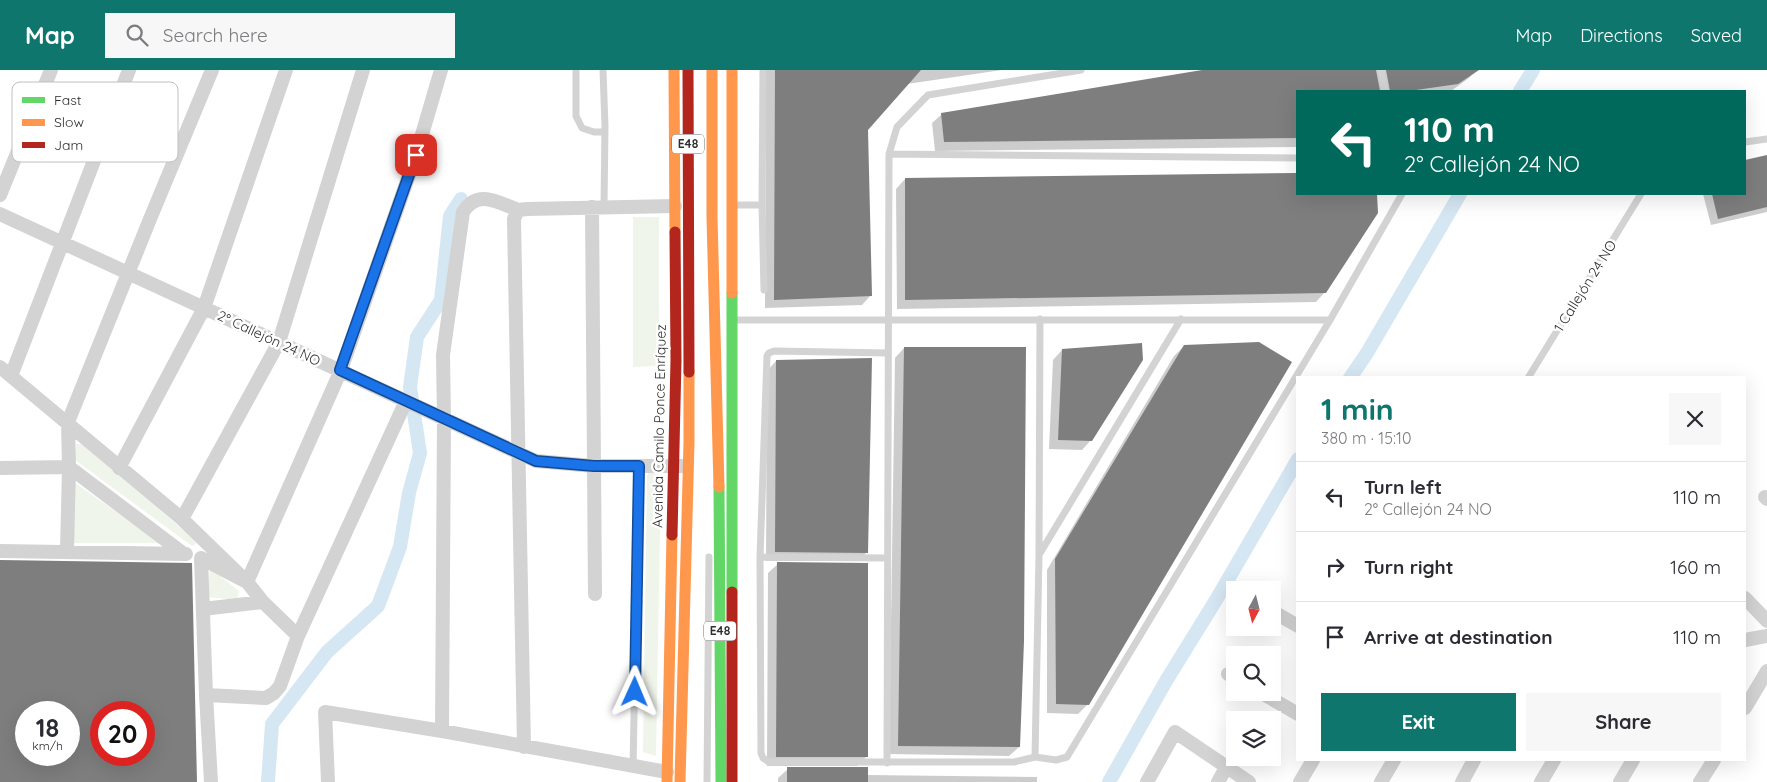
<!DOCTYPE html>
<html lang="en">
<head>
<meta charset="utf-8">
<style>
	body { margin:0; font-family:Quicksand,sans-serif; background:#f7f7f7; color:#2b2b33; height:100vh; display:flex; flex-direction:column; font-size:19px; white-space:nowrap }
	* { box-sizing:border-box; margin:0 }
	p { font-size:16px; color:#7c7c81 }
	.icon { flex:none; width:28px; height:28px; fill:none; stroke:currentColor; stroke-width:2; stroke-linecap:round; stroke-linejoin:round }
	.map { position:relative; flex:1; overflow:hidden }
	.drawer { position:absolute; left:1296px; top:306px; width:450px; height:385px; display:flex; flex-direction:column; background:#fff; border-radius:0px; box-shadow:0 5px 20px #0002 }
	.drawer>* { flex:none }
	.guide { position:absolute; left:1296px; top:20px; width:450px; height:105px; border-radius:0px; box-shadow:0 5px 20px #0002; background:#00695c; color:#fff; overflow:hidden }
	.needle { width:32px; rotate:187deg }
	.fabs { position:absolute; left:1226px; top:511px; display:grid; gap:10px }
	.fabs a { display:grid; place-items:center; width:55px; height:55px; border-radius:0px; background:#fff; box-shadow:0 5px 20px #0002; font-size:25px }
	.speed { position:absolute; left:15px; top:631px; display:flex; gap:10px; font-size:25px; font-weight:700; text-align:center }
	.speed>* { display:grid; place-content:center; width:65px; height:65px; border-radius:50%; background:#fff; box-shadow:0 5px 20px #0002; line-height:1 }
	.speed small { font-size:12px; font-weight:400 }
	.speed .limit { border:8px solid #d22; background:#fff; color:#111 }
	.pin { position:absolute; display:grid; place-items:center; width:42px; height:42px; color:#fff; margin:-21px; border-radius:10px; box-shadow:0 2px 8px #0006 }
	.me { position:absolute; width:55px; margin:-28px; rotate:1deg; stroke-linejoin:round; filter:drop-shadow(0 0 4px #0008) }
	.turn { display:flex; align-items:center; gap:18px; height:105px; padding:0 25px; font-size:22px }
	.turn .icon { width:65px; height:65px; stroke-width:2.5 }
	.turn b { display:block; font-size:35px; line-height:42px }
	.round { display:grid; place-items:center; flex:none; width:52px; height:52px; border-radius:0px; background:#f7f7f7 }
	.overview { display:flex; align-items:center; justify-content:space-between; height:85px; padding:0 25px }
	h1 { font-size:30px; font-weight:700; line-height:38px; color:#0f766e }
	.action { display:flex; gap:10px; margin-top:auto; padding:10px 25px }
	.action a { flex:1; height:58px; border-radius:0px; background:#0f766e; color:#fff; font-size:20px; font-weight:700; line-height:58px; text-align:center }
	.action a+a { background:#f7f7f7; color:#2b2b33 }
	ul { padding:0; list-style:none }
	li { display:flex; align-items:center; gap:15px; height:70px; padding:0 25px; border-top:1px solid #e1e1e2 }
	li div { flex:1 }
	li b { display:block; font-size:19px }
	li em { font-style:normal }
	header { display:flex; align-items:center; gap:30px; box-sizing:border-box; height:70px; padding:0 25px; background:#0f766e; color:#fff }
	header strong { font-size:24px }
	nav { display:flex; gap:28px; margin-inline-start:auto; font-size:18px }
	.search { width:350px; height:45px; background:#f7f7f7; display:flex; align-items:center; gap:12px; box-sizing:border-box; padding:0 18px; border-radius:0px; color:#7c7c81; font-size:19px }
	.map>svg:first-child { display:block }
</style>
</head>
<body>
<header>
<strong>Map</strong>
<div class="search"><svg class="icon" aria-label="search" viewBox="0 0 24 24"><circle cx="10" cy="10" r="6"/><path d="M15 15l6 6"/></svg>Search here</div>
<nav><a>Map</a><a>Directions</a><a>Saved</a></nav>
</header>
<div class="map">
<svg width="1767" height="712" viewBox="0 0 1767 712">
	<rect width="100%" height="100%" fill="#fff"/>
	<path fill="#f0f5eb" d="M633 147H659V296L633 297Z
		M76 374H82L195 470 196 474 192 476 75 390Z
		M649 401H658L661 406 656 686 643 682 647 406Z
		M74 412 160 473H74Z
		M210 498 239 521 237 530 207 527Z"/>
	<path fill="#0003" fill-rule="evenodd" d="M766 0H1002L907 14 867 60 871 225 862 235 765 238Z
		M1210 0H1477L1469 8 1451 21H1298V77L935 81 932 53 942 44Z
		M1767 86V142L1711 155 1703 124H1745V92Z
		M905 109 1298 124H1376L1377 143 1325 222 1316 232 897 239 896 119Z
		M1184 276 1088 634 1078 644 1047 643V500L1174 286Z
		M904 278 1019 677 1009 686 889 684 895 288Z
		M1062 280 1091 370 1082 380 1049 379 1053 290Z
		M776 291 867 482 858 491H766L767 301Z
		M0 491 191 494 196 712H0ZM26 642H69V685H26ZM101 642H144V685H101Z
		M778 494 867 686 857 696H767L768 503Z
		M788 699 867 705 1037 707V712H778V708Z"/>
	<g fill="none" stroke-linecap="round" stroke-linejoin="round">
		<path stroke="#d6e7f4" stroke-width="14" d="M1520 21 1533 0
			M1350 308 1367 283 1460 124
			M268 712 272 654 327 582 378 536 400 477 409 423 420 383 410 317 417 267 441 230 450 146 461 129
			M1109 712 1166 611 1216 530 1298 389"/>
	</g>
	<path fill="#7e7e7e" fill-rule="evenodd" d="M775 0H921L868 60 872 226 774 230Z
		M1202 0H1376L1380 21H1298V68L944 72 941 43Z
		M1386 0H1479L1458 14 1409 21H1390Z
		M1767 85V137L1718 149 1712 124H1745V90Z
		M1298 103V124H1377L1378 143 1326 223 905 230V108Z
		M1259 272 1292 292 1089 635 1056 634 1055 489 1184 275Z
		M1142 273 1143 290 1092 371 1058 370 1062 279Z
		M904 277H1026L1024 571 1020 677 898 676Z
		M872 288 868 483 775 482 776 290Z
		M0 490 192 493 197 712H0ZM26 642H69V685H26ZM101 642H144V685H101Z
		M777 492 868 493V687H776Z
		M787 697H868V712H787Z"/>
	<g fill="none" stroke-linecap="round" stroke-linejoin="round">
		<path stroke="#d3d3d3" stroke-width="7" d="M576 0V46L582 58 594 62H605
			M603 0 605 56 604 137
			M1381 0 1385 21
			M1745 72 1767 69
			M889 84 1298 88
			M732 135H762L764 220
			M762 135 763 0
			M732 250H1330
			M888 283 774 281 769 283 767 286 760 487 761 683 763 688 769 692H1014L1035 687 1056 690 1067 687 1330 250 1402 124
			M1528 308 1641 124
			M1039 485 1181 249
			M760 487 887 488
			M1035 687 1039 485 1040 249
			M887 693 889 84 897 57 928 25 1081 0
			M633 697 639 396
			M707 712 709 487"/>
		<path stroke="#d3d3d3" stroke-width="14" d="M0 125 51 0
			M592 137 595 524
			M0 144 536 391 594 396H683
			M0 297 182 449 247 512 341 300 416 85 441 0
			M11 306 129 0
			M0 398 69 397 67 481
			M119 398 204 238 286 0
			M1765 427 1767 429
			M182 449 279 272 363 0
			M0 481 186 484
			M184 484 69 397 68 352 150 149 212 0
			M1745 528 1767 551
			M203 539 263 532
			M1272 541 1298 556
			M1745 570 1767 566
			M1228 604 1235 608
			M1260 622 1298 644
			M206 625 266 628 274 623 280 616 298 566 406 331
			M1745 638 1767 601
			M442 661 444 350 443 285 463 142C478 119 497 132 518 140
			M524 677 514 149 518 140 527 139 675 136
			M211 712 206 625 201 488 247 512 263 532 298 566
			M328 712 325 642 442 661 667 702
			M1147 712 1175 662 1249 712
			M1218 712 1227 696
			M1300 712 1313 690
			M1381 712 1394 690
			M1462 712 1474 690
			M1541 712 1554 690
			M1620 712 1633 690
			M1700 712 1714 690"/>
		<path stroke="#63d668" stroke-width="11" d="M732 223V522
			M719 417 721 712"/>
		<path stroke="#ff974d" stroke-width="11" d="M674 0 675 162
			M712 0V147L719 417
			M732 0V223
			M667 712 672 465
			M680 712 689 372V302"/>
		<path stroke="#b3261e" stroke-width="11" d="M688 0 689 302
			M672 465 676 290 675 162
			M732 522V712"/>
	</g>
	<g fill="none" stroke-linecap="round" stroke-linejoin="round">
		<defs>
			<path id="route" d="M416 85 340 300 536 391 594 396H639L635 622"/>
		</defs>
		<use href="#route" stroke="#114b97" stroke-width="12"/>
		<use href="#route" stroke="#1a73e8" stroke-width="9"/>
	</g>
	<g text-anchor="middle" stroke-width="5" stroke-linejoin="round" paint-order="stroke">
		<g fill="#fff" stroke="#6d6d6d" stroke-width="1">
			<rect x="672" y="64.5" width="32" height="19" rx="4"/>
			<rect x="704" y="551.5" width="32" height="19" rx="4"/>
		</g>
		<g font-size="12" font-weight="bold" fill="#2e2e2e">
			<text x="688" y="78">E48</text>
			<text x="720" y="565">E48</text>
		</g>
		<g font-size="14" fill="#2e2e2e" stroke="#fff">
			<text transform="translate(1585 216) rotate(-58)" y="5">1 Callejón 24 NO</text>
			<text transform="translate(269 268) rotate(25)" y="5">2° Callejón 24 NO</text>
			<text transform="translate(659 356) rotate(-89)" y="5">Avenida Camilo Ponce Enríquez</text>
		</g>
	</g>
	<rect x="12" y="12" width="166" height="80" rx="8" fill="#fff" stroke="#c0c0c0" stroke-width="1"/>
	<rect x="22" y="27" width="23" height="6" fill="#63d668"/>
	<rect x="22" y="49" width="23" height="7" fill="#ff974d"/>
	<rect x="22" y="72" width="23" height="6" fill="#b3261e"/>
	<g font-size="14" fill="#2e2e2e">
		<text x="54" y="35">Fast</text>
		<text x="54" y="57">Slow</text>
		<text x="54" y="80">Jam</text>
	</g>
</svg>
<div class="fabs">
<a><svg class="needle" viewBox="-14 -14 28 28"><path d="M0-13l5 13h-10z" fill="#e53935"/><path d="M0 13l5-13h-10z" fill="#7c7c81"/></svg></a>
<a><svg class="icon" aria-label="search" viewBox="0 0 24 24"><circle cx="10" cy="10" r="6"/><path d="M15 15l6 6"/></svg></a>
<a><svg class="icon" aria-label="layers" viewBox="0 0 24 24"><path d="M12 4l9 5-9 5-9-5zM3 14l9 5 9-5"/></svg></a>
</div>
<div class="speed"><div>18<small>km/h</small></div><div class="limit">20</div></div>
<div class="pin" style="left:416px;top:85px;background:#d93025"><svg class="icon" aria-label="arrive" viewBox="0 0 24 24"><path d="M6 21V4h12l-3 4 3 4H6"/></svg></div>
<svg class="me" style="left:635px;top:622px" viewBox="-20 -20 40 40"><path d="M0-17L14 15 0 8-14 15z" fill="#1a73e8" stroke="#fff" stroke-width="4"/></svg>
<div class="guide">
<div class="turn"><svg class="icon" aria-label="left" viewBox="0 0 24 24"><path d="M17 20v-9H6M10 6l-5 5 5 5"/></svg><div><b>110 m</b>2° Callejón 24 NO</div></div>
</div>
<section class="drawer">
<div class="overview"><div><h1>1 min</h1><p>380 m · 15:10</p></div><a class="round"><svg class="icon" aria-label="close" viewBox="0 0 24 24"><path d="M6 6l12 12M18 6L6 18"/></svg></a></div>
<ul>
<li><svg class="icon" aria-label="left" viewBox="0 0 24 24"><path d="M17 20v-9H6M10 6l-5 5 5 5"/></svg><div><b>Turn left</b><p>2° Callejón 24 NO</p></div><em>110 m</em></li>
<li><svg class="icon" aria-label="right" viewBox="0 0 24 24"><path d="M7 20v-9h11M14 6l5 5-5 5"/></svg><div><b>Turn right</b></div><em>160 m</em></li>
<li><svg class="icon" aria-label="arrive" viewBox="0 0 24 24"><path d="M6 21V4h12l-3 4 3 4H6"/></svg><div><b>Arrive at destination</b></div><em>110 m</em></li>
</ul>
<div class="action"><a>Exit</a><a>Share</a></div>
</section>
</div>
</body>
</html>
